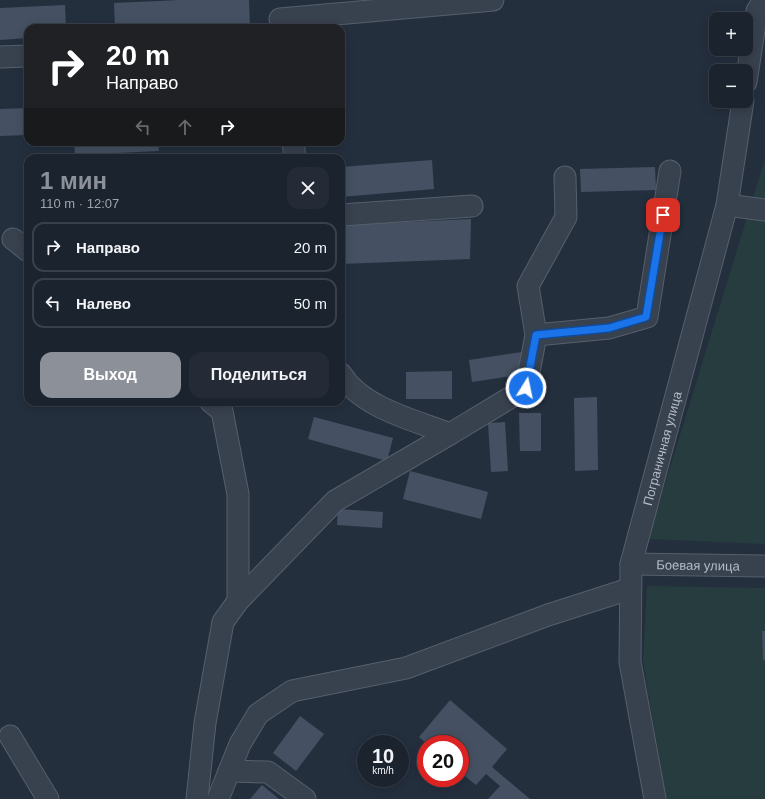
<!DOCTYPE html>
<html lang="ru">
<head>
<meta charset="utf-8">
<style>
	body { margin:0; font-family:Helvetica,sans-serif; background:#242b36; color:#f1f3f6; height:100vh; display:flex; flex-direction:column; font-size:15px; white-space:nowrap }
	* { box-sizing:border-box; margin:0 }
	p { font-size:13px; color:#a0a4aa }
	.icon { flex:none; width:22px; height:22px; fill:none; stroke:currentColor; stroke-width:2; stroke-linecap:round; stroke-linejoin:round }
	.map { position:relative; flex:1; overflow:hidden }
	.side { position:absolute; left:24px; top:154px; width:321px; height:252px; display:flex; flex-direction:column; background:#1b232e; border-radius:12px; box-shadow:0 2px 10px #0003,0 0 0 1px #39404a }
	.side>* { flex:none }
	.banner { position:absolute; left:24px; top:24px; width:321px; height:122px; border-radius:12px; box-shadow:0 2px 10px #0003,0 0 0 1px #39404a; background:#202124; color:#fff; overflow:hidden }
	.fabs { position:absolute; left:709px; top:12px; display:grid; gap:8px }
	.fabs a { display:grid; place-items:center; width:44px; height:44px; border-radius:8px; background:#1b232e; box-shadow:0 2px 10px #0003,0 0 0 1px #39404a; font-size:20px }
	.speed { position:absolute; left:357px; top:735px; display:flex; gap:8px; font-size:20px; font-weight:700; text-align:center }
	.speed>* { display:grid; place-content:center; width:52px; height:52px; border-radius:50%; background:#1b232e; box-shadow:0 2px 10px #0003,0 0 0 1px #39404a; line-height:1 }
	.speed small { font-size:10px; font-weight:400 }
	.speed .limit { border:6px solid #d22; background:#fff; color:#111 }
	.pin { position:absolute; display:grid; place-items:center; width:34px; height:34px; color:#fff; margin:-17px; border-radius:8px; box-shadow:0 2px 6px #0006 }
	.me { position:absolute; width:44px; margin:-22px; rotate:10deg; stroke-linejoin:round; filter:drop-shadow(0 0 3px #0008) }
	.turn { display:flex; align-items:center; gap:14px; height:84px; padding:0 16px; font-size:18px }
	.turn .icon { width:52px; height:52px; stroke-width:2.5 }
	.turn b { display:block; font-size:28px; line-height:34px }
	.lanes { display:flex; align-items:center; height:38px; padding:0 16px; background:#0003; justify-content:center; gap:20px; direction:ltr }
	.lanes .off { opacity:.35 }
	.round { display:grid; place-items:center; flex:none; width:42px; height:42px; border-radius:12px; background:#242b36 }
	.summary { display:flex; align-items:center; justify-content:space-between; height:68px; padding:0 16px }
	h1 { font-size:24px; font-weight:800; line-height:30px; color:#8c9099 }
	.primary-button { display:flex; gap:8px; margin-top:auto; padding:8px 16px }
	.primary-button a { flex:1; height:46px; border-radius:12px; background:#8c9099; color:#fff; font-size:16px; font-weight:800; line-height:46px; text-align:center }
	.primary-button a+a { background:#242b36; color:#f1f3f6 }
	ul { padding:0; list-style:none }
	li { display:flex; align-items:center; gap:12px; height:50px; margin:0 8px 6px; padding:0 8px; border:2px solid #39404a; border-radius:12px }
	li div { flex:1 }
	li b { display:block; font-size:15px }
	li em { font-style:normal }
	.map>svg:first-child { display:block }
</style>
</head>
<body>
<div class="map">
<svg width="765" height="799" viewBox="0 0 765 799">
	<rect width="100%" height="100%" fill="#242f3e"/>
	<path fill="#263c3f" d="M765 159V544L648 539Z
		M647 586 765 588V799H666L643 662Z"/>
	<path fill="#455162" d="M180 0H249L250 28H115L114 3Z
		M65 5 66 28H28V38L0 40V8Z
		M28 108V135L0 136V109Z
		M74 142H158L159 151 75 155Z
		M432 160 434 189 341 197V167Z
		M655 167 656 190 581 192 580 169Z
		M471 219 470 259 341 264V225Z
		M522 352 525 374 472 382 469 360Z
		M452 371V399H406V372Z
		M597 397 598 470 575 471 574 398Z
		M519 413H541V451H520Z
		M314 417 393 438 387 461 308 439Z
		M505 422 508 471 491 472 488 423Z
		M410 471 488 492 481 519 403 499Z
		M338 509 383 512 382 528 337 525Z
		M762 631H765V660H763Z
		M450 700 507 749 492 767 530 799H488L500 786 486 774 476 785 460 772V744H427L419 737Z
		M300 716 324 734 296 771 273 753Z
		M262 785 279 799H250Z"/>
	<g fill="none" stroke-linecap="round" stroke-linejoin="round">
		<defs>
			<g id="minor">
				<path d="M280 19 493 0"/>
				<path d="M0 57 28 56"/>
				<path d="M746 82 757 11 764 0"/>
				<path d="M293 142 295 158"/>
				<path d="M727 205 765 210"/>
				<path d="M341 215 472 206"/>
				<path d="M13 239 28 251"/>
				<path d="M536 335 609 328 647 317 670 171"/>
				<path d="M341 374C362 408 414 420 450 434L526 388 536 335 528 286 566 217 565 177"/>
				<path id="s1" d="M631 564 765 566"/>
				<path d="M238 601 335 501 450 434"/>
				<path d="M10 736 48 799"/>
				<path d="M229 771 268 772 305 799"/>
				<path d="M197 799 205 723 223 622 238 601V494L222 411 211 402"/>
				<path d="M218 799 240 744 258 714 292 691 406 668 548 615 629 589"/>
				<path id="s2" d="M655 799 630 662 631 564 727 205 743 101"/>
			</g>
		</defs>
		<use href="#minor" stroke="#565f6c" stroke-width="23"/>
		<use href="#minor" stroke="#38414e" stroke-width="21"/>
	</g>
	<g fill="none" stroke-linecap="round" stroke-linejoin="round">
		<defs>
			<path id="route" d="M526 388 536 335 609 328 646 317 663 215"/>
		</defs>
		<use href="#route" stroke="#114b97" stroke-width="10"/>
		<use href="#route" stroke="#1a73e8" stroke-width="7"/>
	</g>
	<g text-anchor="middle" stroke-width="3" stroke-linejoin="round" paint-order="stroke">
		<g font-size="13" fill="#b4bcc9" stroke="#1d2633">
			<text dy="5" stroke="none"><textPath href="#s2" startOffset="357">Пограничная улица</textPath></text>
			<text dy="5" stroke="none"><textPath href="#s1" startOffset="67">Боевая улица</textPath></text>
		</g>
	</g>
</svg>
<div class="fabs">
<a>+</a>
<a>−</a>
</div>
<div class="speed"><div>10<small>km/h</small></div><div class="limit">20</div></div>
<div class="pin" style="left:663px;top:215px;background:#d93025"><svg class="icon" aria-label="arrive" viewBox="0 0 24 24"><path d="M6 21V4h12l-3 4 3 4H6"/></svg></div>
<svg class="me" style="left:526px;top:388px" viewBox="-20 -20 40 40"><circle r="17" fill="#1a73e8" stroke="#fff" stroke-width="3"/><path d="M0-11L8 9 0 5-8 9z" fill="#fff"/></svg>
<div class="banner">
<div class="turn"><svg class="icon" aria-label="right" viewBox="0 0 24 24"><path d="M7 20v-9h11M14 6l5 5-5 5"/></svg><div><b>20 m</b>Направо</div></div>
<div class="lanes"><svg class="icon off" aria-label="left" viewBox="0 0 24 24"><path d="M17 20v-9H6M10 6l-5 5 5 5"/></svg><svg class="icon off" aria-label="ahead" viewBox="0 0 24 24"><path d="M12 20V5M6 11l6-6 6 6"/></svg><svg class="icon" aria-label="right" viewBox="0 0 24 24"><path d="M7 20v-9h11M14 6l5 5-5 5"/></svg></div>
</div>
<section class="side">
<div class="summary"><div><h1>1 мин</h1><p>110 m · 12:07</p></div><a class="round"><svg class="icon" aria-label="close" viewBox="0 0 24 24"><path d="M6 6l12 12M18 6L6 18"/></svg></a></div>
<ul>
<li><svg class="icon" aria-label="right" viewBox="0 0 24 24"><path d="M7 20v-9h11M14 6l5 5-5 5"/></svg><div><b>Направо</b></div><em>20 m</em></li>
<li><svg class="icon" aria-label="left" viewBox="0 0 24 24"><path d="M17 20v-9H6M10 6l-5 5 5 5"/></svg><div><b>Налево</b></div><em>50 m</em></li>
</ul>
<div class="primary-button"><a>Выход</a><a>Поделиться</a></div>
</section>
</div>
</body>
</html>
